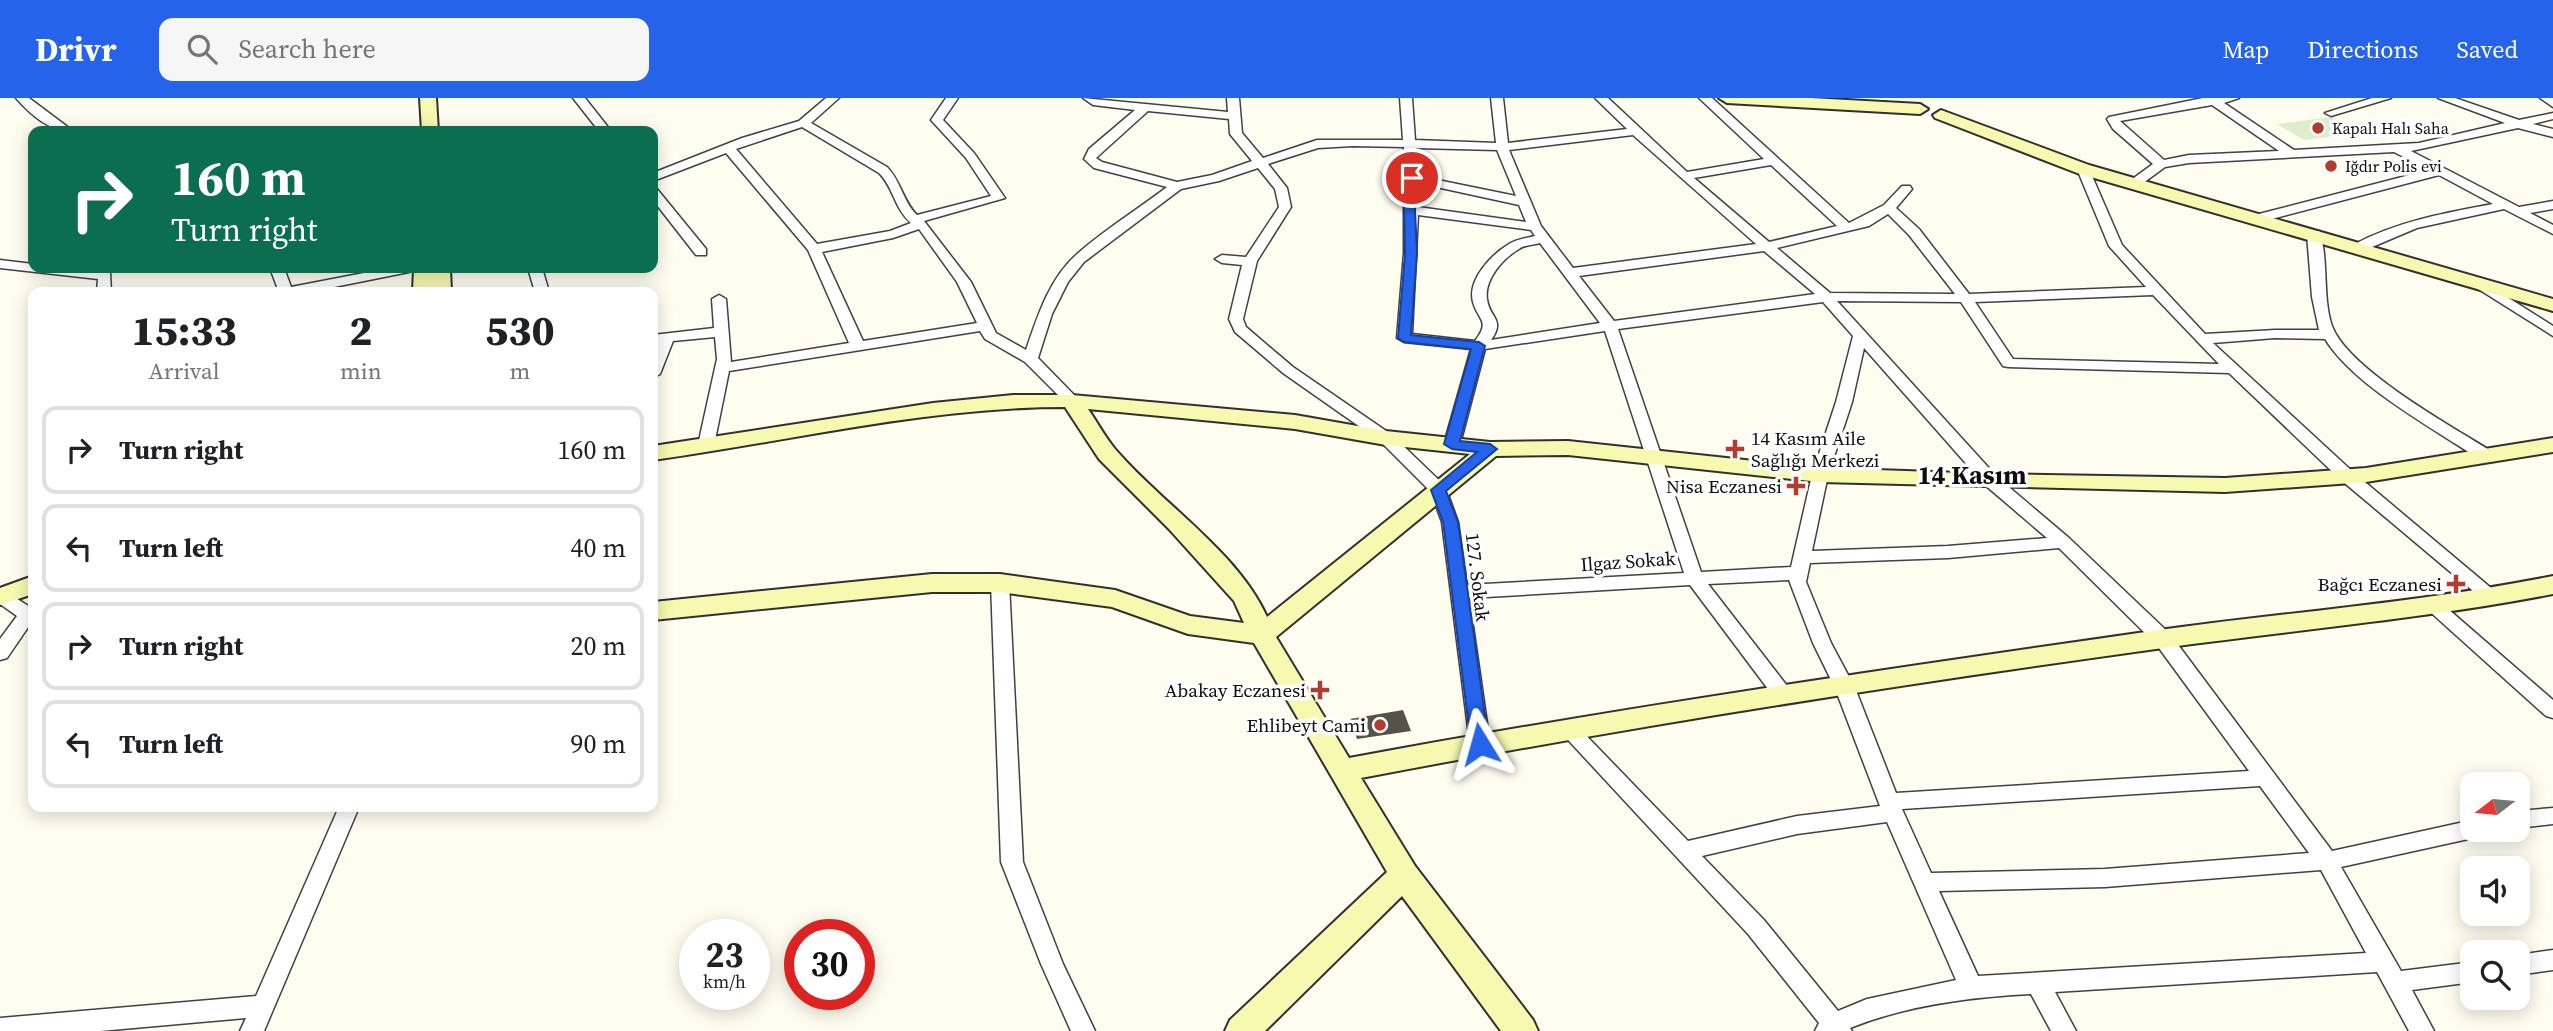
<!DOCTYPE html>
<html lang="en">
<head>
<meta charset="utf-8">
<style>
	body { margin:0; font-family:"Source Serif 4",serif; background:#f6f6f6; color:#202124; height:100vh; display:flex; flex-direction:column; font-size:26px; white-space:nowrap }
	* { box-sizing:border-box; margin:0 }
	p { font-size:23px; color:#757577 }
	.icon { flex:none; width:38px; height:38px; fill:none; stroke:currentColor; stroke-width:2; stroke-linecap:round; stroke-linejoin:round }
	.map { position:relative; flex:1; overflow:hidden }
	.side { position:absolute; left:28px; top:189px; width:630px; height:525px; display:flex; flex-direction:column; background:#fff; border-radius:14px; box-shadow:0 4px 18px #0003 }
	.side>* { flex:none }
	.banner { position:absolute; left:28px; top:28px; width:630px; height:147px; border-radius:14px; box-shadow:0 4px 18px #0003; background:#0b6e4f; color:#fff; overflow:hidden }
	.needle { width:46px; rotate:254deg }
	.controls { position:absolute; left:2460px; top:674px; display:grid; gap:14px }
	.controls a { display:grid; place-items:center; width:70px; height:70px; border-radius:14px; background:#fff; box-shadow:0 4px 18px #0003; font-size:35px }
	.speed { position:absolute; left:679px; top:821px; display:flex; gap:14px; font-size:35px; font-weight:700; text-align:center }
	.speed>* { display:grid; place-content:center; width:91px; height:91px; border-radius:50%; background:#fff; box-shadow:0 4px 18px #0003; line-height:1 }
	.speed small { font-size:18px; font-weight:400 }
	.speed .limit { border:10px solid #d22; background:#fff; color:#111 }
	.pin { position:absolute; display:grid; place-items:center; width:60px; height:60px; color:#fff; margin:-30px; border:4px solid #fff; border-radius:50%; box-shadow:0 2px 7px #0007 }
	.me { position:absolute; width:77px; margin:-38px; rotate:352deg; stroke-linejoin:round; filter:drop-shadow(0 0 5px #0008) }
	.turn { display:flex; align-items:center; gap:24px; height:147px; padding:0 28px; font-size:32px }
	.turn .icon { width:91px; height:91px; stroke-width:2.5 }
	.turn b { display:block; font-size:49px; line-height:60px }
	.eta { display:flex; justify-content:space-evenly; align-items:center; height:119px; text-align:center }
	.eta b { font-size:42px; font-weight:800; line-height:49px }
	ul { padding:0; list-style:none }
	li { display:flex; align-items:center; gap:21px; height:88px; margin:0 14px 10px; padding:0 14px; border:4px solid #e0e0e0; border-radius:14px }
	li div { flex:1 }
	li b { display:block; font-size:26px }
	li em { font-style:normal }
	header { display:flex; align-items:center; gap:42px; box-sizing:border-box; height:98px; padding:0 35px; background:#2563eb; color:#fff }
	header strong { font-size:33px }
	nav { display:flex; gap:38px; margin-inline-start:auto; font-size:24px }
	.search { width:490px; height:63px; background:#f6f6f6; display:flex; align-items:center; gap:18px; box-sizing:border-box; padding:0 24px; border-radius:14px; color:#757577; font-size:26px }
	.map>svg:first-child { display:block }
</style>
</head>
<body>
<header>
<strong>Drivr</strong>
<div class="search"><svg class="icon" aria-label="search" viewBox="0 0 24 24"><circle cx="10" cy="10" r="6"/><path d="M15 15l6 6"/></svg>Search here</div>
<nav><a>Map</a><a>Directions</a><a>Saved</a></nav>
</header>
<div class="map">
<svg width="2553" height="933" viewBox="0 0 2553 933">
	<rect width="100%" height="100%" fill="#fefdf0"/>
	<path fill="#deeecd" d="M2332 19 2360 35 2304 42 2277 26Z"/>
	<path fill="#56514b" d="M1403 612 1411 633 1357 641 1350 621Z"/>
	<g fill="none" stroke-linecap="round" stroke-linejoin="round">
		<defs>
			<path id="street" d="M16 0H29L73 33C50 34 31 17 16 0Z
				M573 0H585L611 33H599Z
				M826 0H839L811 25 887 69C901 83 903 104 917 117L991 98 966 60 931 22 946 0H958L943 22 974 55 1005 100 924 123 971 184 996 235 1026 252C1037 220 1049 181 1076 157 1104 132 1137 112 1167 89L1094 70 1084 61 1089 51 1135 12 1093 7 1083 0 1228 14 1227 0H1239L1242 35 1263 60 1317 42H1403L1400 0H1412L1415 42 1496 45 1491 0H1503L1508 45 1627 31 1595 0H1608L1687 74 1764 61 1699 0H1712L1849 125 1884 107 1902 88H1910L1912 91 1896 110 1919 131 1969 196 2146 189 2109 148 2077 71 2083 67 2089 71 2122 147 2205 236 2275 232H2319L2312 199 2307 136 2309 133H2319C2329 158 2322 200 2332 228 2348 271 2451 328 2491 353L2493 357 2491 361H2479C2433 330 2354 288 2325 241L2275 240 2213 245 2353 374 2497 495 2500 499 2497 503H2485L2341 382 2229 275 2008 269 2003 268 1961 204 1837 203 1997 379 2069 440 2170 536 2332 753 2473 722V732H2483L2480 737 2473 740 2341 769 2401 873 2473 864V884L2412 892 2434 933H2409L2377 874 2055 894 2076 933H2051L2031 896C1971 899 1907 907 1850 930L1852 933H1815L1819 925 1748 836 1557 630 1560 625 1567 622 1574 625 1688 743 1797 718 1880 708 1835 590 1813 545 1789 482 1708 486 1791 593 1794 598 1791 603 1784 605 1777 603 1690 487 1469 500 1490 646 1487 651 1480 654 1473 651 1470 646 1442 424 1431 394 1380 343 1283 275 1235 234 1229 221 1242 167 1222 165 1215 161 1222 157 1246 159 1279 109 1275 91 1258 70 1219 83 1181 91 1084 164 1068 184 1052 216 1038 260 1077 300 1080 303 1077 306H1067L1025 264 985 241 980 233 729 273 714 347 712 350H700L698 347 717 261 715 239 673 243 660 276 653 280V258L658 245H653V237L714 230 712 201 719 197 726 201 731 264 849 245 808 152 726 55 653 83V75L742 40 799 23ZM1148 13 1229 21 1230 36 1252 63 1212 77 1177 84 1102 64 1096 60ZM802 29 879 75C894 90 894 110 911 125L890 133 817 146 736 51ZM1633 37 1756 146 1573 170 1541 128 1509 52ZM1353 48 1404 49V155L1397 240 1404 244 1471 251 1444 346 1446 349H1458L1460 346 1485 251 1605 233 1684 475 1467 487 1458 424 1445 388 1392 337 1293 269 1246 229 1243 221 1257 163 1291 109 1287 90 1268 66 1318 50ZM1416 50 1497 52 1516 98 1418 78ZM1771 67 1837 128 1769 144 1694 80ZM1418 85 1519 107 1526 124 1418 109ZM1888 116 1909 137 1955 196 1830 195 1777 150 1869 128ZM1418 117 1531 132 1535 138C1527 140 1516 141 1509 146 1492 156 1467 182 1473 204 1478 223 1491 222 1475 243L1412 236ZM919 131 957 184 977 225 863 243 822 154 893 140ZM1540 145 1600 225 1491 242C1506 221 1489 220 1487 201 1484 182 1503 160 1519 151 1524 147 1533 147 1540 145ZM1764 153 1815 196 1614 223 1579 178ZM2153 197 2219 266 2013 261 1975 204ZM1823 204 1853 238 1836 304 1812 377 1791 469 1701 474 1618 231ZM1864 250 1985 387 2047 440 1948 448 1812 453 1828 377 1852 304ZM2059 450 2156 546 2249 673 1896 695 1855 590 1831 545 1806 484 1810 465 1948 460ZM2260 688 2309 755 2105 771 1931 775 1902 711ZM1887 724 1956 882 1867 901 1838 913 1764 822 1702 758 1797 736ZM2321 772 2366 855 1978 878 1939 793 2105 789Z
				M2203 0H2239L2224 5 2294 52 2419 45 2505 25 2438 0H2455L2519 22 2553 15V21L2533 26 2553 31V39L2518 30 2411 53 2519 109 2553 103V111L2530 115 2553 127V136L2504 111 2417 130 2365 152H2355V146C2399 123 2445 115 2493 106L2439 77 2260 124 2254 120 2255 117 2429 72 2394 54 2189 65 2165 69 2139 88H2131V82L2153 66 2113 31 2107 21 2109 19ZM2212 7 2279 53 2189 57 2164 62 2120 23Z
				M2372 0H2391L2331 18 2325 15Z
				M2540 0H2553V9Z
				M653 90 657 91 706 151V157H696L653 102Z
				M0 162 33 166V170H69L110 175 111 194H97L98 181 0 170Z
				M270 170H284L291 189 390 170H416L409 174 309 194H279Z
				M528 170H542L549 194H535Z
				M2477 180 2553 228V238L2472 187 2470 184Z
				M1000 479 1009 485 1023 764 1063 866 1095 933H1071L1041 866 1001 764 991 485Z
				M0 493 8 495 33 511V522L7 560 0 562V541L17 518 0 506Z
				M2434 502 2440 504 2553 602V620L2546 618 2428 512 2425 508 2428 504Z
				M339 709H359L264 933H240L246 920 100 933H0V920L256 898Z
				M2553 710V726L2518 730V713Z
				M2553 852V872L2518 877V857Z"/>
			<path id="secondary" d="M420 0H436L438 33H422Z
				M1719 0H1811L1920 6 1928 11 1920 16 1727 5Z
				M1941 12 2089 67 2553 201V213L2077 75 1935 20 1933 17Z
				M414 170H450L451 194H413Z
				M1013 297H1072L1295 317 1386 333 1490 344 1568 343 1820 370 1991 376 2225 380 2366 370 2553 340V354L2366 384 2225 394 1820 384 1568 357 1496 358 1276 539 1349 660C1618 610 1888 571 2159 532 2291 514 2423 504 2553 478V496C2424 521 2293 532 2163 550 1895 587 1627 629 1361 680L1415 768 1533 922 1538 933H1501L1402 798 1265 933H1225L1230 922 1387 774 1254 545 1188 536 1112 509 1000 494H932L653 522V504L932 476H1000L1115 492 1190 518 1244 525 1234 503 1169 431 1099 361 1065 309C927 309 790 343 653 362V348L933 305ZM1088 311 1295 331 1386 347 1470 356 1267 519C1237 453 1162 406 1115 351 1105 339 1097 324 1088 311Z
				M33 478V496L0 507V490Z"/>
		</defs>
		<use href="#street" stroke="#414141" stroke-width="3"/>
		<use href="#secondary" stroke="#303030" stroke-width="4"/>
		<use href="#street" fill="#fff" fill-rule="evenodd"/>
		<use href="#secondary" fill="#f7f9b0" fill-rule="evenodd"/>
	</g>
	<path fill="#2563eb" stroke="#184099" stroke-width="2" d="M1412 76 1418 80 1415 112 1417 155 1411 237 1479 244 1485 248 1460 343 1490 346 1497 351 1446 393 1458 424 1489 646 1486 651H1473L1471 646 1443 424 1431 392 1477 354 1452 351 1444 346 1471 251 1404 244 1398 240 1405 155 1404 112 1407 80Z"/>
	<g fill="#b33c30" stroke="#fff" stroke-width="2.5">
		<circle cx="2318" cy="30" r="7"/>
		<circle cx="2331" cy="68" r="7"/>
		<path d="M1731.5 340.5h7v7h7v7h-7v7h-7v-7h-7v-7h7z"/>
		<path d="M1792.5 377.5h7v7h7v7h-7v7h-7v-7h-7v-7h7z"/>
		<path d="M2452.5 475.5h7v7h7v7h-7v7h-7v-7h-7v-7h7z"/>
		<path d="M1316.5 581.5h7v7h7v7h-7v7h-7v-7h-7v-7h7z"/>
		<circle cx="1380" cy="627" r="7"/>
	</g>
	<g text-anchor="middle" stroke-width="7" stroke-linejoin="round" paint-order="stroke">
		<g font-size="16" fill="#0e0e0e" stroke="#fff" text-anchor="start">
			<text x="2332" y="36">Kapalı Halı Saha</text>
			<text x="2345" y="74">Iğdır Polis evi</text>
		</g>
		<g font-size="19" fill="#0e0e0e" stroke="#fff" text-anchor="end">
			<text x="1751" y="347" text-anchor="start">14 Kasım Aile<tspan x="1751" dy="22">Sağlığı Merkezi</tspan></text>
			<text x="1782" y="395">Nisa Eczanesi</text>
			<text x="2442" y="493">Bağcı Eczanesi</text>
			<text x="1306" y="599">Abakay Eczanesi</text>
			<text x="1366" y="634">Ehlibeyt Cami</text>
		</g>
		<g font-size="19" fill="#0e0e0e" stroke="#fff">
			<text transform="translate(1628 463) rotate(-4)" y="7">Ilgaz Sokak</text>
			<text transform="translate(1478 479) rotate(83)" y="7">127. Sokak</text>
		</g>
		<g font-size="26" font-weight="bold" fill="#0e0e0e" stroke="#fff">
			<text x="1972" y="386">14 Kasım</text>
		</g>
	</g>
</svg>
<div class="controls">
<a><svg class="needle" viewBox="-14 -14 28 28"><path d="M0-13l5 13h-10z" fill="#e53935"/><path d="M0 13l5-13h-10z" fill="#757577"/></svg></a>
<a><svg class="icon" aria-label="sound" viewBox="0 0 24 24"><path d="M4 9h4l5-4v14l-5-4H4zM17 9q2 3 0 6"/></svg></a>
<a><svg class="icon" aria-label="search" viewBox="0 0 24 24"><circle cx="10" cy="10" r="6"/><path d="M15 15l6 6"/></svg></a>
</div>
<div class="speed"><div>23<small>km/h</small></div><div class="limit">30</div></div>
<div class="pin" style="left:1412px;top:80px;background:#d93025"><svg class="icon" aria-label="arrive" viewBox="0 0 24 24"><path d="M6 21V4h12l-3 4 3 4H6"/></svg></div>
<svg class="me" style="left:1480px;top:646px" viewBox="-20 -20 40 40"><path d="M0-17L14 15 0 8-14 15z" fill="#2563eb" stroke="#fff" stroke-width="4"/></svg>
<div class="banner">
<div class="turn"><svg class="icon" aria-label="right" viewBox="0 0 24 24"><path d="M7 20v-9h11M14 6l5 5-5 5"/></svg><div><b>160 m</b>Turn right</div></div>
</div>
<section class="side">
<div class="eta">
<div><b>15:33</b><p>Arrival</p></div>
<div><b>2</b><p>min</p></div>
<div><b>530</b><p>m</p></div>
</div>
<ul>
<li><svg class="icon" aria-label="right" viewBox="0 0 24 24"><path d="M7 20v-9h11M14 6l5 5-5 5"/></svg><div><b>Turn right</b></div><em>160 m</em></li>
<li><svg class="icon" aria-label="left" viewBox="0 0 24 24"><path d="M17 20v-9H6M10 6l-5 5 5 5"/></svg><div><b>Turn left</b></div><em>40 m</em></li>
<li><svg class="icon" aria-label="right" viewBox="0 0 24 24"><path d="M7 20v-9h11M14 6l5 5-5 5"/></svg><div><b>Turn right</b></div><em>20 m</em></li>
<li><svg class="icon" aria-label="left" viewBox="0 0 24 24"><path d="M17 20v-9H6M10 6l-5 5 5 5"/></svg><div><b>Turn left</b></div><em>90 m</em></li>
</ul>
</section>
</div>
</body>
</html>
